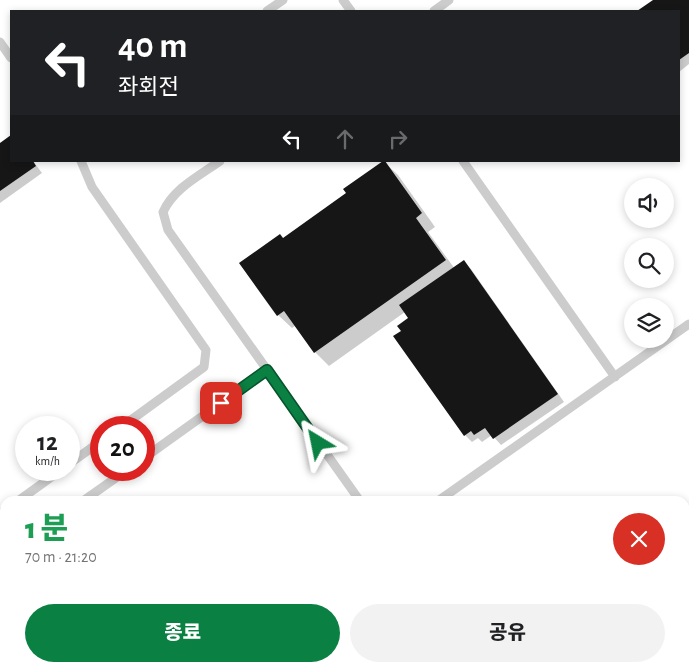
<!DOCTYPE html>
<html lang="ko">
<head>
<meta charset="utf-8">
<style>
	body { margin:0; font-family:"Alegreya Sans","Noto Sans KR",sans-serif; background:#f2f2f2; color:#202124; height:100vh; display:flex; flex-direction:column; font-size:19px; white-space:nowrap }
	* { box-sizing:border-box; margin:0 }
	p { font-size:16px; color:#757577 }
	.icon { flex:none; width:28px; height:28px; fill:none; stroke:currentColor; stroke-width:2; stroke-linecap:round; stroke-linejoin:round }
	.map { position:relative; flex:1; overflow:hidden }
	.panel { position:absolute; left:0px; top:496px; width:690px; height:176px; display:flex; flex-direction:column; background:#fff; border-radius:15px 15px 0 0; box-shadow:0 2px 8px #0003 }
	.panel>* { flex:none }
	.guide { position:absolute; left:10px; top:10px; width:670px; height:152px; border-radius:0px; box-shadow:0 2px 8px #0003; background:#202124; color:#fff; overflow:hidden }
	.tools { position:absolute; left:624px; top:178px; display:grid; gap:10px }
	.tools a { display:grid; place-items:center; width:50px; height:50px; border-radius:50%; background:#fff; box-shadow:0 2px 8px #0003; font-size:25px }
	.speed { position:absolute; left:15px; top:416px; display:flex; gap:10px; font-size:25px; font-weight:700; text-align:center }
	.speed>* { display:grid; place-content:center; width:65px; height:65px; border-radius:50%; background:#fff; box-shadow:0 2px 8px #0003; line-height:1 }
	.speed small { font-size:12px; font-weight:400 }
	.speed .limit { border:8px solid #d22; background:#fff; color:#111 }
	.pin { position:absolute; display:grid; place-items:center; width:42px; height:42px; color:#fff; margin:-21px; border-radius:10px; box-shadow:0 2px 8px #0006 }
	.me { position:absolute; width:55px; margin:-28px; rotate:325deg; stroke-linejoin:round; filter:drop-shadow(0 0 4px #0008) }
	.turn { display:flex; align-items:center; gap:18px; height:105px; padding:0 25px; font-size:22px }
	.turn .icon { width:65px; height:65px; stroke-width:2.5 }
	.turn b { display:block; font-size:35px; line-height:42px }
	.lanes { display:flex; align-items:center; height:48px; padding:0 25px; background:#0003; justify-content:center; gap:25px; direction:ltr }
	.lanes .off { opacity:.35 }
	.round { display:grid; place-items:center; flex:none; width:52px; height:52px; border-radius:26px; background:#f2f2f2 }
	.headline { display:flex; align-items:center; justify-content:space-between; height:85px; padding:0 25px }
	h1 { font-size:30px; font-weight:800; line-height:38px; color:#1e9e55 }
	.primary-button { display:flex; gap:10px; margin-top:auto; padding:10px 25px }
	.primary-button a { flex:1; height:58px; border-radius:30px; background:#0b8043; color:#fff; font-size:20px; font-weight:800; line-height:58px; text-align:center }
	.primary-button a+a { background:#f2f2f2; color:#202124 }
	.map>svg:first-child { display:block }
</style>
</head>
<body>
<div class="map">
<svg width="689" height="672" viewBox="0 0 689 672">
	<rect width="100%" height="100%" fill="#fff"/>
	<path fill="#0003" d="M655 0H689V64L679 72V11H639Z
		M11 136V161H33L42 173 0 203V144Z
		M384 162 398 175 435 227 428 232 455 269 464 262 471 269 564 402 501 445 492 435 482 442 478 438 472 442 465 435 402 331 410 318 405 312 329 366 315 352 296 325 292 328 278 315 284 239 348 194Z
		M219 497 224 501H213Z
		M5 654V668H43L45 671 50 668H71L74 672H0V657Z"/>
	<path fill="#161616" d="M653 0H689V53L679 60V11H637Z
		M11 135V161H33L36 166 0 191V143Z
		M383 161H385L422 213 416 218 446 260 314 353 284 311 277 316 239 263 280 234 283 238 346 193 343 189Z
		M464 260 558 394 493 439 485 428 474 435 471 431 464 436 393 336 401 331 397 326 408 318 399 305Z
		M5 652V668H42L44 670 48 668H70L74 672H0V656Z"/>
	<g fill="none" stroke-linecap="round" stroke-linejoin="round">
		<path stroke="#ccc" stroke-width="9" d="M343 0 351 11
			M267 11 283 0
			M434 11 449 0
			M0 42 11 58
			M81 161 92 187 206 350 204 367 120 428
			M220 161C199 176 174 188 163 212L168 230 360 501
			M463 161 615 377
			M144 458 267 370
			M69 464 101 441
			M18 501 61 470
			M83 501 127 470
			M438 501 689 324
			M0 514 5 510
			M0 560 5 557
			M198 672 204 668"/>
	</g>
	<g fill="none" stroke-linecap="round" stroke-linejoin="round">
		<defs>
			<path id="route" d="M221 403 267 370 318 443"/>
		</defs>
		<use href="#route" stroke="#07532c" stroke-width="12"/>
		<use href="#route" stroke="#0b8043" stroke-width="9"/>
	</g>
</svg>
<div class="tools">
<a><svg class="icon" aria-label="sound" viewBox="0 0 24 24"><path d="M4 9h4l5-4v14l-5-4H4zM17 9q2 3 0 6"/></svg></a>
<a><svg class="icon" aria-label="search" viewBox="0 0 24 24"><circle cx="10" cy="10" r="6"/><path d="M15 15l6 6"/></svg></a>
<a><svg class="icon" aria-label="layers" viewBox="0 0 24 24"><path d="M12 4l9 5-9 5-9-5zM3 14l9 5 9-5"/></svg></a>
</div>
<div class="speed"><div>12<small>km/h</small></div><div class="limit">20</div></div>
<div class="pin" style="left:221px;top:403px;background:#d93025"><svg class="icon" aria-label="arrive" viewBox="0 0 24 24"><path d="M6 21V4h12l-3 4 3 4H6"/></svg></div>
<svg class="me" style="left:318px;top:443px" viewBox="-20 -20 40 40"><path d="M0-17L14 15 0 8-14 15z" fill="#0b8043" stroke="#fff" stroke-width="4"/></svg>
<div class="guide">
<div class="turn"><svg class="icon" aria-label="left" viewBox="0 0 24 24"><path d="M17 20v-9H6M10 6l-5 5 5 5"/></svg><div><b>40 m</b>좌회전</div></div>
<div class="lanes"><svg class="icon" aria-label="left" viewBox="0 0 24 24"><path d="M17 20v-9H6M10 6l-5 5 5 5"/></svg><svg class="icon off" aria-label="ahead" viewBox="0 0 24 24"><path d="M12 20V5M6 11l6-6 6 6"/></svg><svg class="icon off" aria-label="right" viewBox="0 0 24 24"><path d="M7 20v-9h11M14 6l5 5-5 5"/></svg></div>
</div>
<section class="panel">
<div class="headline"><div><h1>1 분</h1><p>70 m · 21:20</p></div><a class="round" style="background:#d93025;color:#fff"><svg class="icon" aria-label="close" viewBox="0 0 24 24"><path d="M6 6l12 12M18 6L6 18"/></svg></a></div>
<div class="primary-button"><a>종료</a><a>공유</a></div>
</section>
</div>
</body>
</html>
